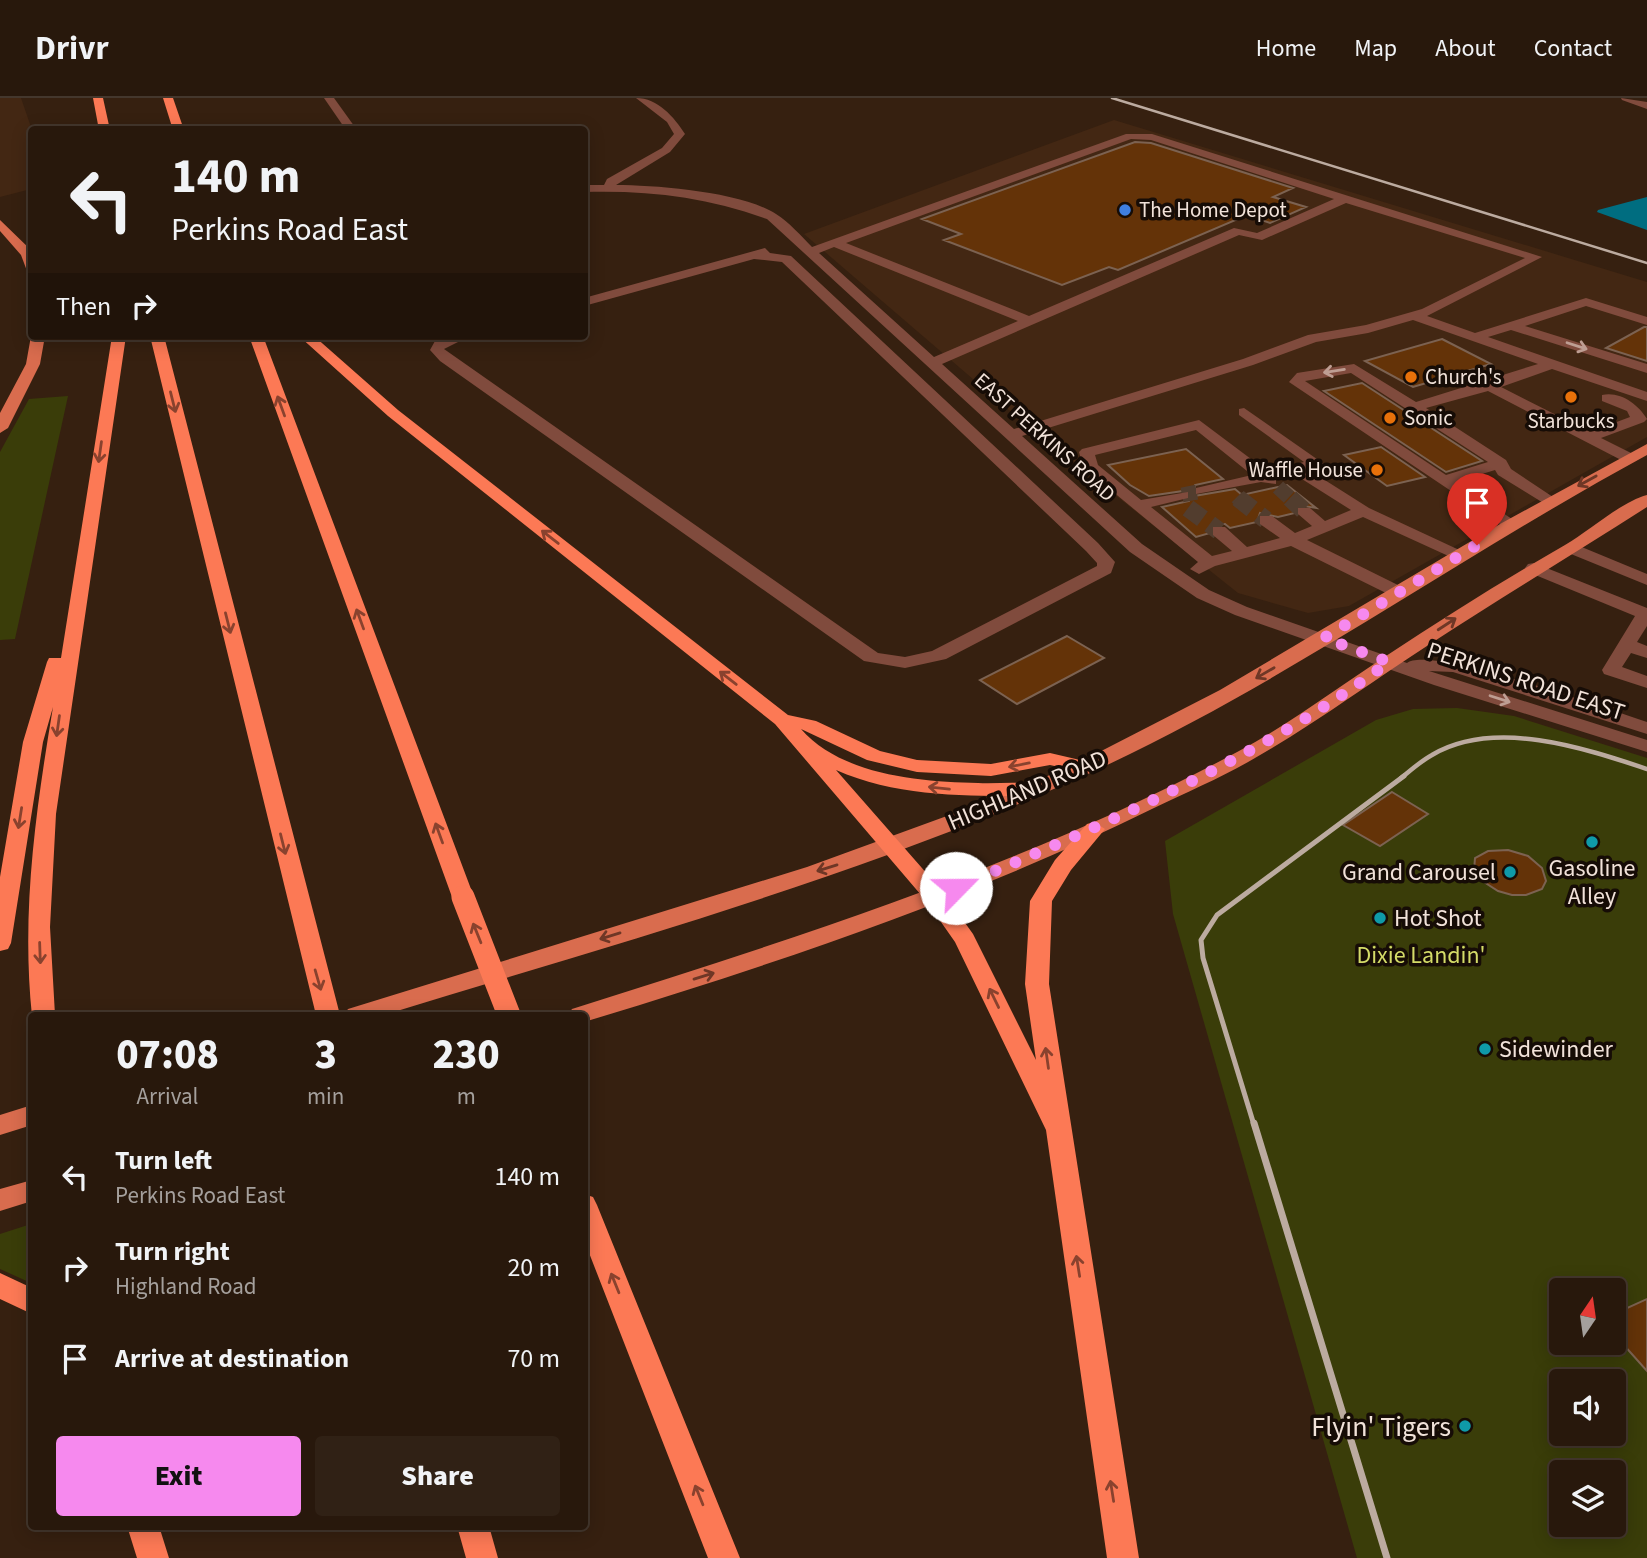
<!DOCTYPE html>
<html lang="en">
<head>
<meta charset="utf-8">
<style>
	body { margin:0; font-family:"Source Sans 3",sans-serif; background:#302115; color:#f1f3f6; height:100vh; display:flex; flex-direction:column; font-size:26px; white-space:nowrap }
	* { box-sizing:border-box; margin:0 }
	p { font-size:23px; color:#a5a09d }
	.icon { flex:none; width:38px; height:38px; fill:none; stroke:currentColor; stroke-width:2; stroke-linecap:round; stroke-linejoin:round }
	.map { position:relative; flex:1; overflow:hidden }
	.panel { position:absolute; left:28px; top:914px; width:560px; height:518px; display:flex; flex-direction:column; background:#28180c; border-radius:7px; box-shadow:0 4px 18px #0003,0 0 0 2px #44372d }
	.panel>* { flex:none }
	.banner { position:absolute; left:28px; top:28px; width:560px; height:214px; border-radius:7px; box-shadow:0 4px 18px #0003,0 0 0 2px #44372d; background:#28180c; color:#f1f3f6; overflow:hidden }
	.needle { width:46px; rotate:13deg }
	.tools { position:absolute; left:1549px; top:1180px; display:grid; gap:14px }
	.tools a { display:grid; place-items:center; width:77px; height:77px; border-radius:7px; background:#28180c; box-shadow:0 4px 18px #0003,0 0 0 2px #44372d; font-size:35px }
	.pin { position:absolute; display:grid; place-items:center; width:60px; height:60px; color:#fff; margin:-72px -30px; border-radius:50% 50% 50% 0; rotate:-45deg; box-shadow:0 0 7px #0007 }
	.pin .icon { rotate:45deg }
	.me { position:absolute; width:77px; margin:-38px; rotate:67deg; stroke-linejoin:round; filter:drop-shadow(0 0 5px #0008) }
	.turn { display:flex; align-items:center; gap:24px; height:147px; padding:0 28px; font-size:32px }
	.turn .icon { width:91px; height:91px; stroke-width:2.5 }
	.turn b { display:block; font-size:49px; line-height:60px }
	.then { display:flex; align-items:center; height:66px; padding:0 28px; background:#0003; gap:14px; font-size:26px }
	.eta { display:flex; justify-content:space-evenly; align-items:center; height:119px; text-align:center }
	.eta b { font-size:42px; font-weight:800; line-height:49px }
	.action { display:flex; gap:14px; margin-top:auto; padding:14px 28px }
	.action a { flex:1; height:80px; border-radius:7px; background:#f689ee; color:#111; font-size:28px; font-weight:800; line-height:80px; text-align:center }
	.action a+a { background:#302115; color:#f1f3f6 }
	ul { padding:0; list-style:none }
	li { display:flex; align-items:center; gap:21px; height:91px; padding:0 28px }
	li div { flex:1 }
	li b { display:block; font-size:26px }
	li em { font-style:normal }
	header { display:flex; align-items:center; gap:42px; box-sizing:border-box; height:98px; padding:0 35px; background:#28180c; border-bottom:2px solid #44372d }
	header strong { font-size:33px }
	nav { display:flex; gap:38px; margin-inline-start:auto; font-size:24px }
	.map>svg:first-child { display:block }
</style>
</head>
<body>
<header>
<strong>Drivr</strong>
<nav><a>Home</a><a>Map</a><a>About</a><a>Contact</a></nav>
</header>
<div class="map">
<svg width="1647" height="1460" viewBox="0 0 1647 1460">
	<rect width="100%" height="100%" fill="#362010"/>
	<path fill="#432713" d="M0 0H21L32 32 31 91 0 99Z
		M1114 22 1647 184V339L1349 508 1308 515 1238 495 1016 318 804 136Z"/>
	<path fill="#3a3d09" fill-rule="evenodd" d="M68 298 15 541 0 542V354L29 301Z
		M1457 610 1514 618 1647 660V1460H1357L1173 816 1165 743 1376 622 1413 611ZM1561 1192H1614V1244H1561ZM1561 1283H1614V1335H1561ZM1561 1374H1614V1426H1561Z
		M31 1126H32L31 1185 0 1171V1136Z"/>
	<path fill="#006d80" d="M1647 99V132L1597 114 1598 112Z"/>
	<path fill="#643308" stroke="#7c6251" stroke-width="2" d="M1135 44 1151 45 1293 90 1273 99 1306 109 1270 125 1247 117 1118 172 1109 169 1062 187 944 142 961 136 922 121Z
		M1644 229H1647V263L1606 250Z
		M1442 241 1491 266 1413 289 1365 263Z
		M1362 285 1482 363 1446 374 1324 293Z
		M1381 349 1425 379 1387 388 1344 357Z
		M1186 351 1223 381 1195 387 1194 398 1235 391 1242 397 1287 387 1316 410 1298 407 1295 415 1278 419 1260 415 1257 424 1230 430 1225 426H1213L1210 435 1196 439 1162 409 1189 403 1190 392 1149 398 1130 387 1108 367Z
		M1067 538 1104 560 1017 606 980 582Z
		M1392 694 1428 716 1380 748 1343 727Z
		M1508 752 1528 758 1542 770 1546 783 1542 791 1526 797H1512L1498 793 1481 782 1474 773 1475 760 1488 753Z
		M1647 1201V1273L1614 1236V1216Z"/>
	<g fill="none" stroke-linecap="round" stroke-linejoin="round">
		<path stroke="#523d2e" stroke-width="15" stroke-dasharray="15 7" stroke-linecap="butt" d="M1278 389 1292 402
			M1182 397 1202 393
			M1237 399 1240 402"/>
		<path stroke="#523d2e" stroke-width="18" stroke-dasharray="18 9" stroke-linecap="butt" d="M1238 400 1266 422
			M1290 400 1304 413
			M1188 410 1219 433"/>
		<path fill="#804b3d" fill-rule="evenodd" d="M324 0H334L357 32H346Z
			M636 0C658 0 674 19 685 36L670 54 616 87C657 87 742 94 776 116 789 124 801 138 812 149L1126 36H1152L1542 159 1427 218 1475 235 1586 200 1647 219V227L1586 208 1525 228 1647 266V275L1511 232 1488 239 1647 294V303L1552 271 1501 289 1590 334 1630 319 1627 313 1602 303V297C1620 293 1638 306 1647 321L1644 324 1601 340 1635 357V363H1623L1488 293 1426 310 1506 362 1511 371 1559 403 1551 408 1545 406 1498 377 1495 372 1456 384 1515 423V431L1509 432 1289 284 1297 275 1354 266 1416 304 1538 266 1413 222 1368 235 1316 244 1253 267 1022 338 1142 446 1209 492 1247 509 1407 565C1429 546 1612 613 1647 624V636L1453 574 1429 573 1647 642V654L1434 587 1235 517 1197 500 1130 454 767 121C708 99 647 92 584 94V87H604L607 81 662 50 674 36 667 24ZM1131 41 1151 42 1334 101 1257 135 1234 130 1029 218 846 145ZM1346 105 1525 160 1422 211 1366 227 1308 237 1243 261 1014 331 942 266 1239 137 1262 142ZM834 149 1018 223 934 259 819 155ZM1351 275 1488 364 1446 377 1305 283Z
			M1621 0 1647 4V11L1622 2Z
			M765 150 770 155 791 158 1098 445 1115 464 1111 475 946 561 905 570 864 563 440 263 430 252 435 243 450 238H470L444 251 878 555 905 559 932 553 1097 468V465L1086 453 782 164 754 161 584 208V200Z
			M1244 310 1324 366 1309 372 1369 410 1470 457 1461 462 1455 461 1363 419 1307 442 1404 490 1407 494 1404 498H1392L1291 448 1215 468 1199 476 1190 471 1198 464 1083 369 1079 354 1082 351 1199 322 1267 373 1304 364 1239 317V311ZM1196 332 1252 377 1196 390V396L1261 384 1276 386V381L1294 376 1351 412 1325 423 1310 410H1298V416L1312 428 1295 435 1272 418H1260V426L1280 440 1247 449 1225 429H1213V437L1232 453 1212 458 1151 409 1188 400V394L1141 402 1098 367 1095 357Z
			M1572 445 1647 476V487L1566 454 1564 450Z
			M1534 465 1647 510V528L1637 544 1647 548V560L1631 555 1622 569 1647 578V590L1604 576 1602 572 1635 518 1528 474 1525 470 1528 466Z"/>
		<path fill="#d96c4e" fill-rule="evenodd" d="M0 122 32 153V174L27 173 21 157 0 133Z
			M31 238H45L40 266 8 330 0 335V315L26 266Z
			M1647 346V357C1459 459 1284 586 1090 675 863 778 621 844 384 917H344L348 911 807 769 988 703 1076 666 1220 592 1500 426Z
			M1647 397V409C1575 455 1502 499 1430 546 1371 584 1316 625 1255 660 1223 679 1187 694 1154 710 971 800 779 865 584 924V917H568L572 911C799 839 1028 767 1239 653 1291 625 1337 590 1386 558 1445 519 1504 482 1565 447 1589 433 1621 404 1647 397Z
			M32 1007V1027L0 1037V1017Z
			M32 1082V1103L0 1113V1091Z"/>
		<path fill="#fc7955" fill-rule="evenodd" d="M93 0H103L110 32H99Z
			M163 0H173L184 32H173Z
			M112 238H126L56 716 50 829 55 917 32 918C21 814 36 711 53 609L43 644 11 845 8 851 0 853V779L23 644 47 564 49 560H61Z
			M150 238H164L340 917H316Z
			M249 238H263L474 799 471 804H455L452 799Z
			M299 238H314L398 312 788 617 816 623 880 653 917 662 991 666 1050 655 1093 665 1096 669 1093 673 1086 675 1050 667 991 678 917 674 867 662 801 631C841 677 920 684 978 685 998 686 1020 683 1038 687L1041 692 1038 697 1031 698C965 698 897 699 836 672L943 794 973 836 1036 962 1025 886 1030 803 1055 762 1087 726 1094 724 1105 731 1071 772 1052 803 1049 886 1139 1460H1107L1046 1032 955 844 927 804 775 626 388 318Z
			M584 1096 593 1099 597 1107 740 1460H708L584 1142Z
			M0 1175 32 1190V1216L0 1201Z
			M127 1428H159L169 1460H137Z
			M457 1428H489L498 1460H466Z"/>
		<path stroke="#bcaba0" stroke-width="2.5" d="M1112 0 1647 165"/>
		<path stroke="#bcaba0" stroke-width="4.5" d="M1401 680C1411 672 1421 663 1432 657 1494 620 1584 650 1647 671"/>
		<path stroke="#bcaba0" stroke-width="5" d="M1254 1027 1203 860 1201 842 1217 817 1404 678"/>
		<path stroke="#bcaba0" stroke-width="7" d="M1254 1025 1387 1460"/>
		<path stroke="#fc7955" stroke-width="23" d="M463 799 509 917"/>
	</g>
	<defs><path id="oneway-shaft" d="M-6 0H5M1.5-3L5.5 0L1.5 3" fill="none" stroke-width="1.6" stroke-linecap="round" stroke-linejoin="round" transform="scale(1.75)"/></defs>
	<g stroke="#be9e93">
		<use href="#oneway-shaft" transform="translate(1577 248) rotate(18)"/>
		<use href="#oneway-shaft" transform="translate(1334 273) rotate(171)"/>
		<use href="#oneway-shaft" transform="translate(1500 601) rotate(18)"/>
	</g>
	<g stroke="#89422e">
		<use href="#oneway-shaft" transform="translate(173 304) rotate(76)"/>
		<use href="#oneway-shaft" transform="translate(281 308) rotate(-110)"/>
		<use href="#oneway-shaft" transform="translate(100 354) rotate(98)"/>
		<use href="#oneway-shaft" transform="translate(550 439) rotate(-142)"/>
		<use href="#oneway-shaft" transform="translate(360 521) rotate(-110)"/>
		<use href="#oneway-shaft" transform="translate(228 525) rotate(76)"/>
		<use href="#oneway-shaft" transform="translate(728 580) rotate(-142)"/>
		<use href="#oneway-shaft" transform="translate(58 628) rotate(98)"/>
		<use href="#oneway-shaft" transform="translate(1019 667) rotate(169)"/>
		<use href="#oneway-shaft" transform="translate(939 690) rotate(-174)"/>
		<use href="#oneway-shaft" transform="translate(20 720) rotate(99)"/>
		<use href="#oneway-shaft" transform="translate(439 735) rotate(-110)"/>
		<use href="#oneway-shaft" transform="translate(283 746) rotate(76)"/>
		<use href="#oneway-shaft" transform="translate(477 835) rotate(-112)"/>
		<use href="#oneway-shaft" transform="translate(40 855) rotate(88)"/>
		<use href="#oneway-shaft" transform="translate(318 882) rotate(74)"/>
		<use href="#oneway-shaft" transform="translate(994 900) rotate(-116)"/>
		<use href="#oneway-shaft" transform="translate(1047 960) rotate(-98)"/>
		<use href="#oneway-shaft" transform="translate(1078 1168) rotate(-99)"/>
		<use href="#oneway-shaft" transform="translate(615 1185) rotate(-112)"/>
		<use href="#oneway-shaft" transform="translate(1112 1393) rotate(-99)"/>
		<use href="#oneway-shaft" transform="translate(699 1397) rotate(-112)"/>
	</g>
	<g stroke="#6e3726">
		<use href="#oneway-shaft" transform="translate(1587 383) rotate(151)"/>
		<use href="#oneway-shaft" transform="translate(1447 526) rotate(-33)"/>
		<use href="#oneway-shaft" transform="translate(1265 575) rotate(150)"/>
		<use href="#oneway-shaft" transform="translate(827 770) rotate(163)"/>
		<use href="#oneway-shaft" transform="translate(610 838) rotate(163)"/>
		<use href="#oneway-shaft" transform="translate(704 878) rotate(-17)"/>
	</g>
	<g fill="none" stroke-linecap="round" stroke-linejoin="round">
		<path stroke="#f689ee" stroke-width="12" stroke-dasharray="0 21.6" d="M956 790C1106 725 1257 662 1389 564L1324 540 1477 447"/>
	</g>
	<circle fill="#3f7fe0" stroke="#160c06" stroke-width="2.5" cx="1125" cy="112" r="7"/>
	<g fill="#e8710a" stroke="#160c06" stroke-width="2.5">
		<circle cx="1411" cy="279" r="7"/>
		<circle cx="1571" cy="299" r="7"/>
		<circle cx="1390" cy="320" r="7"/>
		<circle cx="1377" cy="372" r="7"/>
	</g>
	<g fill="#0f9aa8" stroke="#160c06" stroke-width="2.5">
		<circle cx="1592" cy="744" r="7"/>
		<circle cx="1510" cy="774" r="7"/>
		<circle cx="1380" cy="820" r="7"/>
		<circle cx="1485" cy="951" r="7"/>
		<circle cx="1465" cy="1328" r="7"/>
	</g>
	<g text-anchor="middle" stroke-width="7" stroke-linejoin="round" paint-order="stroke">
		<g font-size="21" fill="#f1e2d9" stroke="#160c06" text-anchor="start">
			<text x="1139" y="119">The Home Depot</text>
			<text x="1425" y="286">Church's</text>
			<text x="1404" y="327">Sonic</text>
			<text x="1571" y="330" text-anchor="middle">Starbucks</text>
			<text x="1363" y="379" text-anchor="end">Waffle House</text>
		</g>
		<g font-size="21" fill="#f1e2d9" stroke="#160c06">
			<text transform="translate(1045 339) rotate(42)" y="7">EAST PERKINS ROAD</text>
		</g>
		<g font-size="24" fill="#f1e2d9" stroke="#160c06">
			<text transform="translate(1526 583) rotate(18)" y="8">PERKINS ROAD EAST</text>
			<text transform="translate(1027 692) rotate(-23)" y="8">HIGHLAND ROAD</text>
		</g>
		<g font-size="24" fill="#f1e2d9" stroke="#160c06" text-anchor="start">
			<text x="1592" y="778" text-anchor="middle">Gasoline<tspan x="1592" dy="28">Alley</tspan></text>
			<text x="1496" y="782" text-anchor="end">Grand Carousel</text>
			<text x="1394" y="828">Hot Shot</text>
			<text x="1499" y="959">Sidewinder</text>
		</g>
		<g font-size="24" fill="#d4db68" stroke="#160c06">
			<text x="1421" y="865">Dixie Landin'</text>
		</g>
		<g font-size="28" fill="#f1e2d9" stroke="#160c06" text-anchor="end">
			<text x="1451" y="1338">Flyin' Tigers</text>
		</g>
	</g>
</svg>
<div class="tools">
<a><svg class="needle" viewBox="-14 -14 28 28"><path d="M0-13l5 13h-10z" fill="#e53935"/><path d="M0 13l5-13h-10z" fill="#a5a09d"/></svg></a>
<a><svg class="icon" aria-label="sound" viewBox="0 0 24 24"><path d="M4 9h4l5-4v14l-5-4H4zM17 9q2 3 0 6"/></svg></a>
<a><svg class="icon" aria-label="layers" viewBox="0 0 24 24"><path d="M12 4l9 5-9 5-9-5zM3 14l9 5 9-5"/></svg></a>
</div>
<div class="pin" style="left:1477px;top:447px;background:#d93025"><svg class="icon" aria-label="arrive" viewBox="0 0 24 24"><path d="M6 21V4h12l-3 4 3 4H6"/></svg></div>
<svg class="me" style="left:956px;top:790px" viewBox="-20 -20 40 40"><circle r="19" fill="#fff"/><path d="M0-13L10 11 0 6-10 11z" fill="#f689ee"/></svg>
<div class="banner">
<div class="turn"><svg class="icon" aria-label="left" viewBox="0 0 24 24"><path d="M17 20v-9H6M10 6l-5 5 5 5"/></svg><div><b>140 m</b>Perkins Road East</div></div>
<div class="then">Then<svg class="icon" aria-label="right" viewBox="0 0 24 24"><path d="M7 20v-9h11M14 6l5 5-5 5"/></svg></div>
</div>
<section class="panel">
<div class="eta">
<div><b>07:08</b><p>Arrival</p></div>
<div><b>3</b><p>min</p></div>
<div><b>230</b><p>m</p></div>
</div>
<ul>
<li><svg class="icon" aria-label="left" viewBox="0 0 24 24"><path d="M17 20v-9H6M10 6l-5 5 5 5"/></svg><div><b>Turn left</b><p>Perkins Road East</p></div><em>140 m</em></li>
<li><svg class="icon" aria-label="right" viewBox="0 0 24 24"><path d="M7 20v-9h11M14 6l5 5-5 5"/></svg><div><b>Turn right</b><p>Highland Road</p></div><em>20 m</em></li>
<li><svg class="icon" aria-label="arrive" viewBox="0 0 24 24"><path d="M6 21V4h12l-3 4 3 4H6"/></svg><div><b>Arrive at destination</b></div><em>70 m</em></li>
</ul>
<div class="action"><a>Exit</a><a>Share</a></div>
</section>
</div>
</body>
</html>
